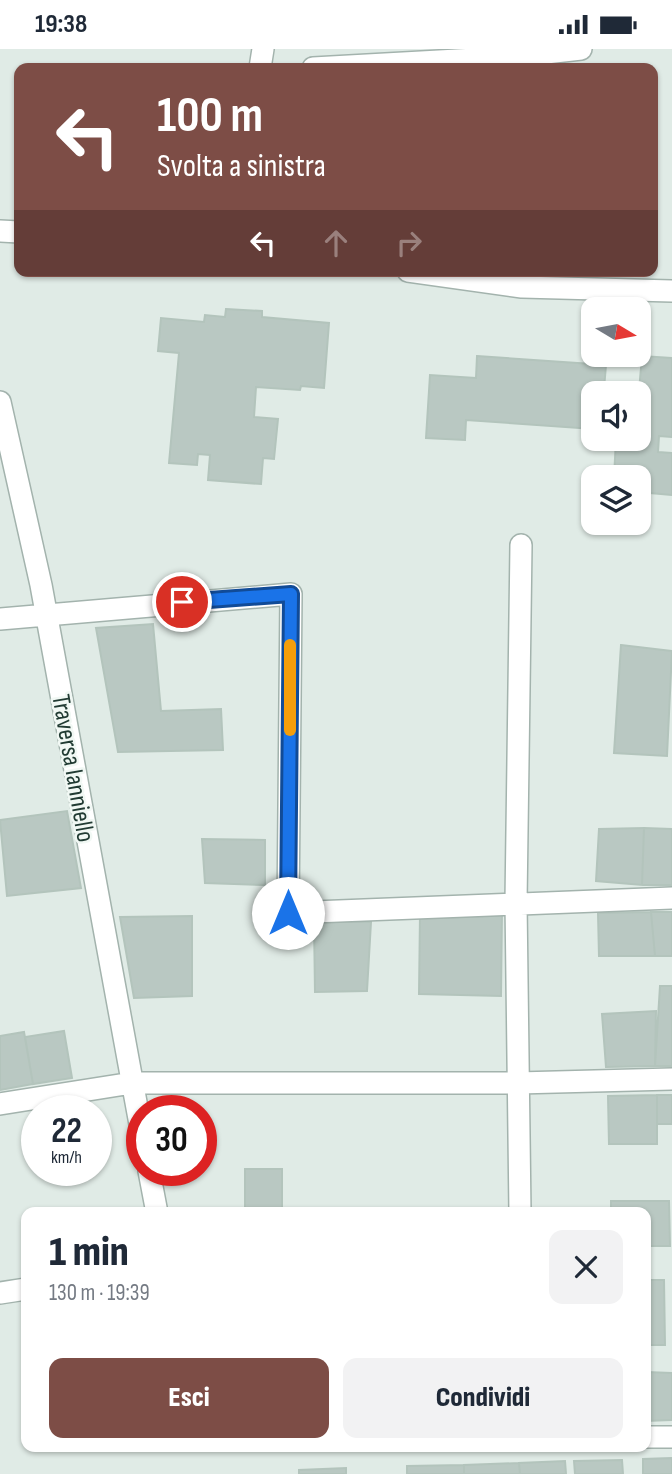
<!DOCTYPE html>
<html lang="it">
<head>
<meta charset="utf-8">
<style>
	body { margin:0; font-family:"Sofia Sans Condensed",sans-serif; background:#f2f2f3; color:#1f2937; height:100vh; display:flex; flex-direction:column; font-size:26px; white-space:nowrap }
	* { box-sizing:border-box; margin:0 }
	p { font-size:23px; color:#747a83 }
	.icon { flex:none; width:38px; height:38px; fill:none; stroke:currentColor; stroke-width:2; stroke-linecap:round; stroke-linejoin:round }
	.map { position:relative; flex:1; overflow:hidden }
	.panel { position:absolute; left:21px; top:1158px; width:630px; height:245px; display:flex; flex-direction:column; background:#fff; border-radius:14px; box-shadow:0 2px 5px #0004 }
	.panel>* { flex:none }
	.top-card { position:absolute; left:14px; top:14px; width:644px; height:214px; border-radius:14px; box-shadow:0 2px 5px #0004; background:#7d4d46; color:#fff; overflow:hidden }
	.needle { width:46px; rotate:100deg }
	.controls { position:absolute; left:581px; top:248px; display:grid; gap:14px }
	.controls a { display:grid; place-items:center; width:70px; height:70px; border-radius:14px; background:#fff; box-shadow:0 2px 5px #0004; font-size:35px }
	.speed { position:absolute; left:21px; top:1046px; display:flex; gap:14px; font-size:35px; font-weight:700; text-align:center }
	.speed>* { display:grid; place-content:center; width:91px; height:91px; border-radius:50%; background:#fff; box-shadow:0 2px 5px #0004; line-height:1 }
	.speed small { font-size:18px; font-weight:400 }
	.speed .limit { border:10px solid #d22; background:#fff; color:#111 }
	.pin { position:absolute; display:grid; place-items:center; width:60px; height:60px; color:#fff; margin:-30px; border:4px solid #fff; border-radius:50%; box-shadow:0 2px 7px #0007 }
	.me { position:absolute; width:77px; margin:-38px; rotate:0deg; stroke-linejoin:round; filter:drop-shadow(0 0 5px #0008) }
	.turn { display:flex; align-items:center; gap:24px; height:147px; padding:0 28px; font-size:32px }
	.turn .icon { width:91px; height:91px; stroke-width:2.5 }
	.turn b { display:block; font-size:49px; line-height:60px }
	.lanes { display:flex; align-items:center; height:66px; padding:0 28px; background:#0003; justify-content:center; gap:35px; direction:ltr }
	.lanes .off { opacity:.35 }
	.round { display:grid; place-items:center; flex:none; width:74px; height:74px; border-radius:14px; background:#f2f2f3 }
	.summary { display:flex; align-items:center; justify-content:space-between; height:119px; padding:0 28px }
	h1 { font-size:42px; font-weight:800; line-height:52px }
	.cta { display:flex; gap:14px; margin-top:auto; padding:14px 28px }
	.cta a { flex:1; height:80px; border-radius:14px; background:#7d4d46; color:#fff; font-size:28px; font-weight:800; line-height:80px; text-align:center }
	.cta a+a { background:#f2f2f3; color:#1f2937 }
	.status { display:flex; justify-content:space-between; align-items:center; height:49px; padding:0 35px; background:#fff; direction:ltr }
	.status svg { height:19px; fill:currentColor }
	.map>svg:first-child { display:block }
</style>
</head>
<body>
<div class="status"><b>19:38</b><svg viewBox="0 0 49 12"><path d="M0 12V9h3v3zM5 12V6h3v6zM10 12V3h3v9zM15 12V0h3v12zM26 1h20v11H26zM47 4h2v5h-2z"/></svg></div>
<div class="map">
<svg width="672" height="1425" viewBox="0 0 672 1425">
	<rect width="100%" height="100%" fill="#e0ebe6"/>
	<path fill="#b9c8c2" stroke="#b3c4bc" stroke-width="2" d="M226 260 262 262V268L329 274 324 339 301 337 300 341 256 338 254 368 278 370 274 410 263 409 261 435 208 431 210 406 198 405 197 416 169 414 179 304 158 302 161 269 204 273 205 266 225 268Z
		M477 307 606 316 604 340 639 342 642 307 672 309V388L659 387 658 403 672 404V446L639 443V429H614L616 390H639V345H593V380L466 371 465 391 426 389 430 326 476 329Z
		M153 575 161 662 221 660 223 701 118 703 96 579Z
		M621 596 672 602 667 707 614 704Z
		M67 762 81 839 7 847 0 771Z
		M644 779 642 836 596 832 599 780Z
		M644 779 672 780V836H642Z
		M202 790 265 791V836L205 834Z
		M502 862 501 947 419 945 420 866Z
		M651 863H672V907H655Z
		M651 863 655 907H599L598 864Z
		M192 867V947L134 949 120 868Z
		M314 872 371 873 367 942 315 943Z
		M660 937H672V1017H655Z
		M656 962 655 1017 606 1018 602 965Z
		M64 982 72 1029 33 1035 25 988Z
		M24 983 33 1035 0 1041V987Z
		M657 1046V1095H609L608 1047Z
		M657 1046H672V1075H657Z
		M245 1120H282V1164H245Z
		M611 1152H669L670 1197H646V1164H611Z
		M646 1231H664L665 1296H646Z
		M646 1323 672 1324V1371L646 1372Z
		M672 1409V1425H643V1410Z
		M622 1411 623 1425H575L574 1412Z
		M565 1412 566 1425H520L519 1414Z
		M519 1414 520 1425H464V1416Z
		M464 1416V1425H407V1417Z
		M346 1419V1425H299V1421Z"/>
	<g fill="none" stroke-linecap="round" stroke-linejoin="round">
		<defs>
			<path id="street" d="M260 19 263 0
				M313 19 511 8 581 0
				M0 182 19 183
				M408 222 522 238 672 242
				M0 353 41 536 142 1086
				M0 570 291 545 288 864 672 849
				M0 1055 132 1034H518L672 1030
				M149 1122 157 1164
				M520 1164 516 853 521 496
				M0 1244 26 1240
				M646 1388H672"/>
		</defs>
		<use href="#street" stroke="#a3b3ad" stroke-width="24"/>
		<use href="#street" stroke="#fff" stroke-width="21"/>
	</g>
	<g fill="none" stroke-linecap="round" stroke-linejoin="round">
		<defs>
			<path id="route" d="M182 553 291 545 288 864"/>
		</defs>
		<use href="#route" stroke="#114b97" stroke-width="18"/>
		<use href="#route" stroke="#1a73e8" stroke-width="12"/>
		<path stroke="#f59e0b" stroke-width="12" d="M290 681V596"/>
	</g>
	<g text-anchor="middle" stroke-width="5" stroke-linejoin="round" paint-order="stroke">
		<g font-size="26" fill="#213b33" stroke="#f1f8f4">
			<text transform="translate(74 719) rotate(80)" y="9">Traversa Ianniello</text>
		</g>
	</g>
</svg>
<div class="controls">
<a><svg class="needle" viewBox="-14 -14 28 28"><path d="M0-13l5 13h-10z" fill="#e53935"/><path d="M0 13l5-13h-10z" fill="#747a83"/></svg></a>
<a><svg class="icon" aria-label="sound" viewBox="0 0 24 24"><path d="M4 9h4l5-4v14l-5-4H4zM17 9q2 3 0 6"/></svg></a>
<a><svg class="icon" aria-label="layers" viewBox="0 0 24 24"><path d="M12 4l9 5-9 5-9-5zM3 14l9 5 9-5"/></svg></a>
</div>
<div class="speed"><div>22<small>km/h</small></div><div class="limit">30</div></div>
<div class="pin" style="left:182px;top:553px;background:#d93025"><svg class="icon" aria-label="arrive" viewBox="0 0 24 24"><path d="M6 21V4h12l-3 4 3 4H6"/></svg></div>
<svg class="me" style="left:288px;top:864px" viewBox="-20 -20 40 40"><circle r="19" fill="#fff"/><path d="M0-13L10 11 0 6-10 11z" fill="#1a73e8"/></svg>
<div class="top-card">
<div class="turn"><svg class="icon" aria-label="left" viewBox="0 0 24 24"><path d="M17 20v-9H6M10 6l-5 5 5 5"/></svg><div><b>100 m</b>Svolta a sinistra</div></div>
<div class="lanes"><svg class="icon" aria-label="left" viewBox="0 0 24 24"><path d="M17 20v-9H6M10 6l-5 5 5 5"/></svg><svg class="icon off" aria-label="ahead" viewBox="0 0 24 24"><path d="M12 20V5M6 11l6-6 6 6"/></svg><svg class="icon off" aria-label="right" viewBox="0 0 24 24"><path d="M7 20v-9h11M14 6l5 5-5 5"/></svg></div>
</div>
<section class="panel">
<div class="summary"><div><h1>1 min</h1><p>130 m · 19:39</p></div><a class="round"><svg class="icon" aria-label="close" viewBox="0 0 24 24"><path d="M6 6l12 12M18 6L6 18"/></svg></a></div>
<div class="cta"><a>Esci</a><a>Condividi</a></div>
</section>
</div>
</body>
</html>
